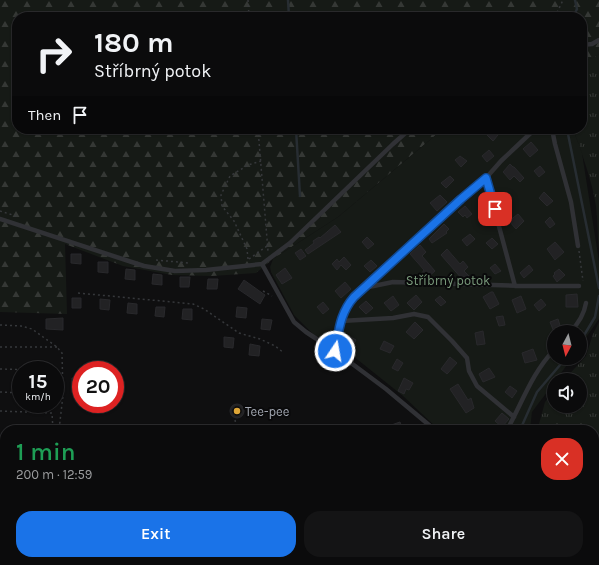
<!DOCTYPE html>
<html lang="en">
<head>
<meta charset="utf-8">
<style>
	body { margin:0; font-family:Karla,sans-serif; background:#141415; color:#f1f3f6; height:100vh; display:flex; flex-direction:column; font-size:15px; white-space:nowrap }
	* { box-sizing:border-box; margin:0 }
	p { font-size:13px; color:#9a9b9d }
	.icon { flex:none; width:22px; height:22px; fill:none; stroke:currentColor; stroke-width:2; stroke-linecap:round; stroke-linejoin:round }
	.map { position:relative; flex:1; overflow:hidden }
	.drawer { position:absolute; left:0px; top:425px; width:599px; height:140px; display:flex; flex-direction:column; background:#0b0b0c; border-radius:16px 16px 0 0; box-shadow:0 1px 3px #0004,0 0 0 1px #2b2b2d }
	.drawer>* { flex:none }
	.banner { position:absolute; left:12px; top:12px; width:575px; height:122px; border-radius:16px; box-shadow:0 1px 3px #0004,0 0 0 1px #2b2b2d; background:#0b0b0c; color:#f1f3f6; overflow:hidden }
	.needle { width:26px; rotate:187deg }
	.controls { position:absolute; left:547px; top:325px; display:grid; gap:8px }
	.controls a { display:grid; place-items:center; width:40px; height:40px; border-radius:50%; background:#0b0b0c; box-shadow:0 1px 3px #0004,0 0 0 1px #2b2b2d; font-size:20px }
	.speed { position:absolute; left:12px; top:361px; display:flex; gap:8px; font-size:20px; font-weight:700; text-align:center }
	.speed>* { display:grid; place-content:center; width:52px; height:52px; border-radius:50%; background:#0b0b0c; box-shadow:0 1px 3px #0004,0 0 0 1px #2b2b2d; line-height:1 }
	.speed small { font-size:10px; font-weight:400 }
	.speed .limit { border:6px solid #d22; background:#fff; color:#111 }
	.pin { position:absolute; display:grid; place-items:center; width:34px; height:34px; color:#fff; margin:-17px; border-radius:8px; box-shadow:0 2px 6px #0006 }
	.me { position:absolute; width:44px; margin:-22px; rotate:12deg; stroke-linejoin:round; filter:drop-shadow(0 0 3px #0008) }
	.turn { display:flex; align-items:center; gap:14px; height:84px; padding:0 16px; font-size:18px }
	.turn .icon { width:52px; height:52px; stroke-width:2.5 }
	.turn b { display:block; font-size:28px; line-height:34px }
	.then { display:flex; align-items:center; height:38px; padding:0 16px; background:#0003; gap:8px; font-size:15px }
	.round { display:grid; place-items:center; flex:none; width:42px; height:42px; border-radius:16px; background:#141415 }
	.overview { display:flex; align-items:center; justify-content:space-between; height:68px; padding:0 16px }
	h1 { font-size:24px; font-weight:600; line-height:30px; color:#1e9e55 }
	.action { display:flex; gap:8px; margin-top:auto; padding:8px 16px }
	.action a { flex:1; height:46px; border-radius:16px; background:#1a73e8; color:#fff; font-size:16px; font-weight:600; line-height:46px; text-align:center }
	.action a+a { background:#141415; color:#f1f3f6 }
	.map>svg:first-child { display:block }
</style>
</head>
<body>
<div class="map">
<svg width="599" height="565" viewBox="0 0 599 565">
	<defs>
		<pattern id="grass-tufts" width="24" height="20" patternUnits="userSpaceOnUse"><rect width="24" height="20" fill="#161a16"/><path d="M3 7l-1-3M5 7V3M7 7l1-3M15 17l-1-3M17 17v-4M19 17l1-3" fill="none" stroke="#353835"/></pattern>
		<pattern id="forest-firs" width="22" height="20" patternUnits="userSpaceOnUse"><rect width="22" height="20" fill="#161a16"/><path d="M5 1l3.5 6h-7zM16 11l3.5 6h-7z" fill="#353835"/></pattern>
		<pattern id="water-waves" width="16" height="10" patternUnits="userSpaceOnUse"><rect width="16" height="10" fill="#272d32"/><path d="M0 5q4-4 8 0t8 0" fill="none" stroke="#43484d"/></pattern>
	</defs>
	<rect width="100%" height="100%" fill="#0f0f10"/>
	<path fill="url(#grass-tufts)" d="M599 54V249C597 235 598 220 596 206 592 180 582 154 573 129H582V61L593 58Z
		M599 322V443L594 442V430H547L538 428 545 402 554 391V406H580V380H564L586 356 593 334Z"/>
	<path fill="url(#forest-firs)" d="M0 0H599V54L593 58 582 61V17H17V129H443L338 217 273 259 256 273 212 276 172 275 123 266 65 244 67 314 0 312Z
		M599 456V565H552L553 560H594V459Z
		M178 560H369L370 565H179Z"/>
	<path fill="#161a16" d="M443 129H573L582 153 599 261V319L580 346V332H554V358H572L556 380H554V383L532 412 530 430H439L403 396 343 348 314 335 294 315 271 272 270 267 273 259 338 217Z
		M510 560H533V565H512Z"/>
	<path fill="url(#water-waves)" d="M121 560H156L157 565H101L108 562Z
		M374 560H468L467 565H371Z"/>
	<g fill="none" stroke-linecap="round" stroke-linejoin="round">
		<path stroke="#272d32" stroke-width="2.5" d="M288 0 289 17
			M573 17 577 9 575 0
			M296 129 300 196
			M567 129 599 288
			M580 342 595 317 599 296
			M520 430 537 392 566 358
			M530 565 532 560"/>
	</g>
	<path fill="#222224" stroke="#29292c" d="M492 130 498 135 493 141 487 135Z
		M531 142 538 150 530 157 523 149Z
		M489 150 494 156 487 162 482 156Z
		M460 156 467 161 461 167 455 160Z
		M510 164 513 167H514L524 178 520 182 514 176 510 180 503 172Z
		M540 166 545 172 539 177 534 171Z
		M450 176 454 180 446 188 441 183Z
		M544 192 553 201 547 206 539 198Z
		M440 195 447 202 437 211 430 203Z
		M465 206 472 214 467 218 465 215 463 217 458 212Z
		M486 211 493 219 488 223 482 215Z
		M518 214 524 221 516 229 509 221Z
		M550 217 555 224 550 228 545 222Z
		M444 224 449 229 446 232 447 233 432 243 429 239Z
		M335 225 341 232 308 254 305 250 314 243 313 241 319 237 320 238Z
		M470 234 475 239 467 246 462 240Z
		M367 237 374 244 368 249 362 242Z
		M492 238 498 244 492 249 486 243Z
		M555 242 564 252 555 260 547 249Z
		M420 245 426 252 422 256 435 271 427 278 422 273 424 270 410 254Z
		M301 249 306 256 300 260 295 253Z
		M447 249 460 264 463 261 468 267 464 271 469 276 463 280 441 255Z
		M71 254H81V264L71 263Z
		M344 257 351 265 346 270 341 265 337 270 332 264 337 259 339 262Z
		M371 260 377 266 370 272 364 266Z
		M98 262H108V273L98 272Z
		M495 264 501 271 495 274 490 268Z
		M529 265 533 270 524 278 520 273Z
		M285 268 292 278 282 284 276 275Z
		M126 269 135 270V280L125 279Z
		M559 269 565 275 557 282 553 276 555 274 554 273Z
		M153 274 162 275V285L152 284Z
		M180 277H190L189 287H180Z
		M208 279H218L217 289H207Z
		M244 280 265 295 260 304 238 289Z
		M345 282 351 289 341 298 335 291Z
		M491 292H493L499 304 490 309 483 297Z
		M577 294 578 307H566V295Z
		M416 295 422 302 414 310 407 303Z
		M393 296 399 305 391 311 384 303Z
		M440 296 446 302 441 306 435 300Z
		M521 296 526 309 517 313 512 300Z
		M72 298H81V308H72Z
		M100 299 110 300 109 310 100 309Z
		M541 299 546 305 539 311 534 305Z
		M366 301 373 308 366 314 359 307Z
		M323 302 329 309 323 314 317 307Z
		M128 303 137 304V314L127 313Z
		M156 307H165L164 317 155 316Z
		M237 307 247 308 246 318 236 317Z
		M183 309H192V320L182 319Z
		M503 316 505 325 499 326 496 317Z
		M63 318V330L46 329V319Z
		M262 319 272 320 270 330 261 329Z
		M558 319 562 332H554L550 322Z
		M415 322 423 330 414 339 406 332Z
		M483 331 485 344 477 345 475 333Z
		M349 336 356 340 351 349 344 345Z
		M224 337 234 338 233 348 224 347Z
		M384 341 394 346 390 353 380 349Z
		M250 344 260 346 259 356 249 355Z
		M533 349 537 360 525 363 522 353Z
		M450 357 457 363 447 374 441 369Z
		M397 359 403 363 398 371 392 368Z
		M489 368 495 377 483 382 479 374Z
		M72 378H79V388H72Z
		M404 378 413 383 409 390 406 389 404 394 398 391Z
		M458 384 468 400 471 398 474 408 466 413 450 389Z
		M510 386 517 391 512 398 505 392Z
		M230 411a7 7 0 1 1 14 0a7 7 0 1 1-14 0Z
		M502 413 509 419 502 427 495 421Z
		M400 422 403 430H380V429Z"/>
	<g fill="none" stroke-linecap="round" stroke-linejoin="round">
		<path stroke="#36383b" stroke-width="1.5" stroke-dasharray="2 3" stroke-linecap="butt" d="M248 0 249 17
			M555 17 563 0
			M258 129 268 251
			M0 211 19 217
			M579 251 583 281
			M248 259 247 249 234 221 222 206 221 195 230 176 248 165 261 161
			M249 259 267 246
			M156 260 188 263
			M263 291 272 296
			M78 293 193 304 204 309 239 333 260 339 275 346 284 353
			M0 325 21 326 32 329 57 347 62 353 63 395 59 430
			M0 347H57
			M0 369 40 370
			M55 371 62 375
			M0 392 21 393
			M55 394 63 395
			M0 411 52 413 53 430
			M235 420 237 430
			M0 436H5
			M594 446 599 447
			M0 461H5
			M0 533 5 534
			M230 560 231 565
			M476 560 477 565
			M345 565 349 560
			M546 565 547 560"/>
		<path stroke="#303135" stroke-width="4.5" d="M582 45 592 44 599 40
			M552 129 555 144 571 202 578 246
			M486 178 515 286
			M0 219 144 266 175 271 206 270 262 264 290 243 393 144 410 129
			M262 264 294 322 306 332 335 351 386 389 435 430
			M364 288 393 282 524 286H579
			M341 321 393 318 414 314 428 317 452 341 467 358 469 371 477 386 514 417
			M570 332C579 323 584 315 586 303
			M335 351C339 331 341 313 354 297L486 178 501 161 535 129
			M507 430C522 403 532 373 554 350
			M505 560 508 565"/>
	</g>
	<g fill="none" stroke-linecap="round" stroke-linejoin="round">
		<defs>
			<path id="route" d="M335 351C339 330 340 313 354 297L461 199 486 178 495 209"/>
		</defs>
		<use href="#route" stroke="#114b97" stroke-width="10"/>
		<use href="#route" stroke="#1a73e8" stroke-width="7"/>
	</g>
	<circle fill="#dfa637" stroke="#0a0a0b" stroke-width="1.5" cx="237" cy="411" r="4"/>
	<g text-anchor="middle" stroke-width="4" stroke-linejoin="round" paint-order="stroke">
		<g font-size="13" fill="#79997b" stroke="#0a0a0b">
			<text x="448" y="285">Stříbrný potok</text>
		</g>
		<g font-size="13" fill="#a1a6b0" stroke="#0a0a0b" text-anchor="start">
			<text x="245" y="416">Tee-pee</text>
		</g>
	</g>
</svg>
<div class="controls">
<a><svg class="needle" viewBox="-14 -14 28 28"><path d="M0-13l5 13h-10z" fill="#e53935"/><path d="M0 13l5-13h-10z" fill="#9a9b9d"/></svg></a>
<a><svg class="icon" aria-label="sound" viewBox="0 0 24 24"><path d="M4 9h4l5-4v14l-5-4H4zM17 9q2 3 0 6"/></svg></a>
</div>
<div class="speed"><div>15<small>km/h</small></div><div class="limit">20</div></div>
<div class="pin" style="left:495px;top:209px;background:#d93025"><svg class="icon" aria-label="arrive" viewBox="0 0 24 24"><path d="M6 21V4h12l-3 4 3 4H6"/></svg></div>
<svg class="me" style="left:335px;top:351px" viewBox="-20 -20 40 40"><circle r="17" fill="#1a73e8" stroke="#fff" stroke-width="3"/><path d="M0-11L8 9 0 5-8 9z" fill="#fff"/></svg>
<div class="banner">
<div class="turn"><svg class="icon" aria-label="right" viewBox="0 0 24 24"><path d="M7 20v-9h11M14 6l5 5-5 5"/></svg><div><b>180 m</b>Stříbrný potok</div></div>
<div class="then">Then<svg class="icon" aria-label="arrive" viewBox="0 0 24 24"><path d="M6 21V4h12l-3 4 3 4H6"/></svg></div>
</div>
<section class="drawer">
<div class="overview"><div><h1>1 min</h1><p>200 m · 12:59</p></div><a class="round" style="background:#d93025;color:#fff"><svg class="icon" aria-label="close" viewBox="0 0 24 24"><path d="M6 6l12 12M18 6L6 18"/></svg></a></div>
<div class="action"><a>Exit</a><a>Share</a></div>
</section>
</div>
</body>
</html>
